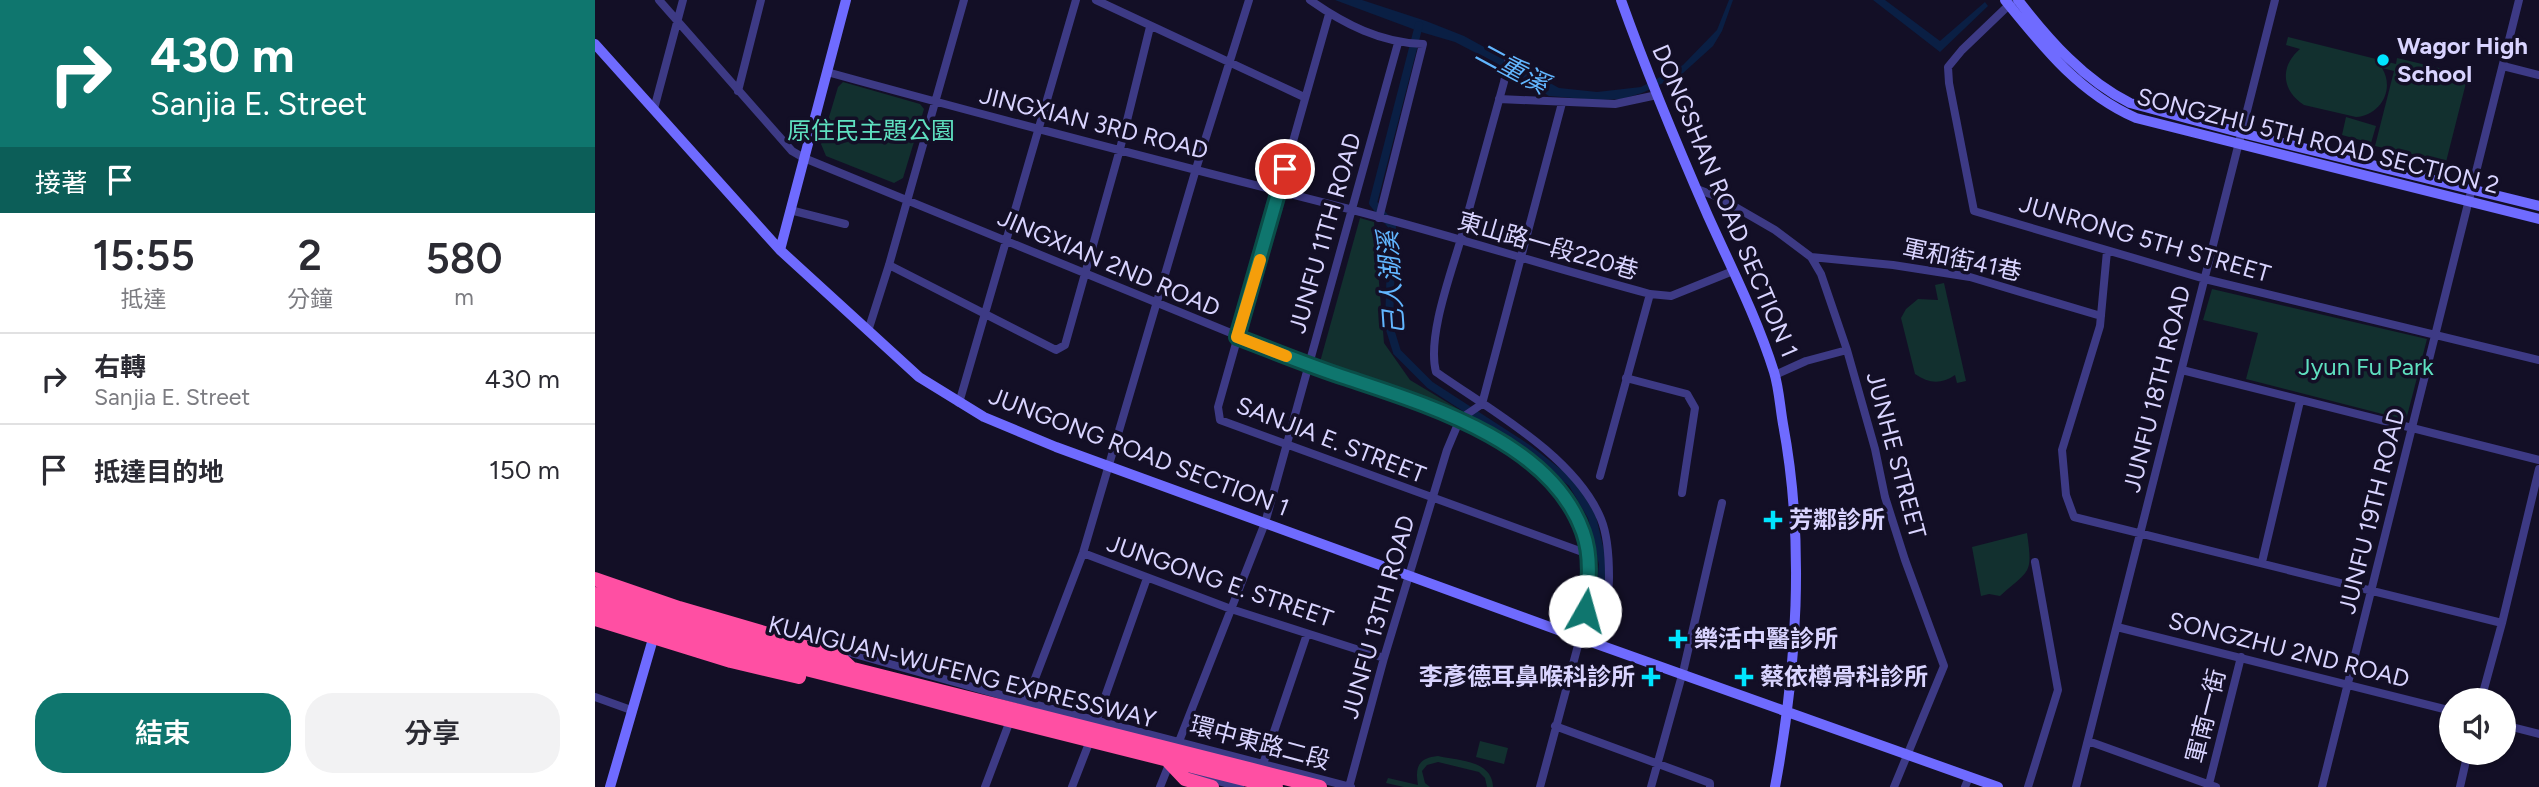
<!DOCTYPE html>
<html lang="zh-TW">
<head>
<meta charset="utf-8">
<style>
	body { margin:0; font-family:Figtree,"Noto Sans TC",sans-serif; background:#f2f2f3; color:#2b2b33; height:100vh; display:flex; flex-direction:column; font-size:26px; white-space:nowrap }
	* { box-sizing:border-box; margin:0 }
	p { font-size:23px; color:#7c7c81 }
	.icon { flex:none; width:38px; height:38px; fill:none; stroke:currentColor; stroke-width:2; stroke-linecap:round; stroke-linejoin:round }
	.map { position:relative; flex:1; overflow:hidden }
	.details { display:flex; flex-direction:column; background:#fff; width:595px }
	.details>* { flex:none }
	.banner { background:#0f766e; color:#fff; overflow:hidden }
	.tools { position:absolute; left:1844px; top:688px; display:grid; gap:14px }
	.tools a { display:grid; place-items:center; width:77px; height:77px; border-radius:50%; background:#fff; box-shadow:0 2px 5px #0004; font-size:35px }
	.pin { position:absolute; display:grid; place-items:center; width:60px; height:60px; color:#fff; margin:-30px; border:4px solid #fff; border-radius:50%; box-shadow:0 2px 7px #0007 }
	.me { position:absolute; width:77px; margin:-38px; rotate:7deg; stroke-linejoin:round; filter:drop-shadow(0 0 5px #0008) }
	.turn { display:flex; align-items:center; gap:24px; height:147px; padding:0 35px; font-size:32px }
	.turn .icon { width:91px; height:91px; stroke-width:2.5 }
	.turn b { display:block; font-size:49px; line-height:60px }
	.then { display:flex; align-items:center; height:66px; padding:0 35px; background:#0003; gap:14px; font-size:26px }
	.eta { display:flex; justify-content:space-evenly; align-items:center; height:119px; text-align:center }
	.eta b { font-size:42px; font-weight:600; line-height:49px }
	.primary-button { display:flex; gap:14px; margin-top:auto; padding:14px 35px }
	.primary-button a { flex:1; height:80px; border-radius:28px; background:#0f766e; color:#fff; font-size:28px; font-weight:600; line-height:80px; text-align:center }
	.primary-button a+a { background:#f2f2f3; color:#2b2b33 }
	ul { padding:0; list-style:none }
	li { display:flex; align-items:center; gap:21px; height:91px; padding:0 35px; border-top:2px solid #e1e1e2 }
	li div { flex:1 }
	li b { display:block; font-size:26px }
	li em { font-style:normal }
	main { display:flex; flex:1; min-height:0 }
	.map>svg:first-child { display:block }
</style>
</head>
<body>
<main>
<section class="details">
<div class="banner">
<div class="turn"><svg class="icon" aria-label="right" viewBox="0 0 24 24"><path d="M7 20v-9h11M14 6l5 5-5 5"/></svg><div><b>430 m</b>Sanjia E. Street</div></div>
<div class="then">接著<svg class="icon" aria-label="arrive" viewBox="0 0 24 24"><path d="M6 21V4h12l-3 4 3 4H6"/></svg></div>
</div>
<div class="eta">
<div><b>15:55</b><p>抵達</p></div>
<div><b>2</b><p>分鐘</p></div>
<div><b>580</b><p>m</p></div>
</div>
<ul>
<li><svg class="icon" aria-label="right" viewBox="0 0 24 24"><path d="M7 20v-9h11M14 6l5 5-5 5"/></svg><div><b>右轉</b><p>Sanjia E. Street</p></div><em>430 m</em></li>
<li><svg class="icon" aria-label="arrive" viewBox="0 0 24 24"><path d="M6 21V4h12l-3 4 3 4H6"/></svg><div><b>抵達目的地</b></div><em>150 m</em></li>
</ul>
<div class="primary-button"><a>結束</a><a>分享</a></div>
</section>
<div class="map">
<svg width="1944" height="787" viewBox="0 0 1944 787">
	<rect width="100%" height="100%" fill="#130f26"/>
	<path fill="#12302f" d="M1693 37 1801 64 1802 58 1873 75 1851 162 1780 146 1799 71 1787 68C1800 89 1786 115 1761 117L1709 105C1686 90 1685 66 1705 49L1691 45Z
		M248 82 325 104 329 109 308 178 299 183 231 156 226 144 243 87Z
		M1751 117 1781 126 1776 143 1747 135Z
		M765 218 779 222 789 343 815 380 870 413 873 418 871 422H866L725 362Z
		M1349 283 1371 381 1362 383 1360 375C1347 384 1334 384 1320 374L1306 318 1311 309 1323 299 1343 300 1340 285Z
		M1617 289 1832 339 1811 420 1651 379 1663 333 1608 320Z
		M1432 533C1438 575 1435 569 1405 596L1394 594 1386 596 1377 547Z
		M885 741 913 748 909 764 881 757Z
		M843 756C864 761 897 760 898 787H892L890 778 884 772 843 762 832 765 827 771 830 783 835 787H809L791 783 793 778 823 785C820 767 823 758 843 756Z"/>
	<path fill="#0a1f44" d="M740 0H767L831 21 869 36 964 88 1002 92 1046 87 1088 65 1122 30 1134 0H1138L1127 31 1118 46 1087 74 1047 93 1027 99 1001 100 954 96 908 67 860 42 826 32Z
		M1278 0H1290L1345 41 1390 2 1393 6 1345 52Z"/>
	<g fill="none" stroke-linecap="round" stroke-linejoin="round">
		<path stroke="#0a1f44" stroke-width="8" d="M824 25 778 203 797 226 794 326 802 352 835 385 932 448 977 483 997 517 1008 564 1002 625"/>
		<path stroke="#3d3a85" stroke-width="8" d="M64 0 197 151 209 158 714 365 857 415 902 440 944 470 966 492 980 514 989 534 994 565 993 592 985 638 945 787
			M501 0 709 97
			M715 0C749 24 786 43 828 44L784 218
			M1417 2 1367 50 1353 67 1354 83 1379 211 1610 279 1944 360
			M734 14 623 407 625 420 993 554
			M914 58 909 82C894 135 880 189 865 242 855 276 832 338 841 372 895 410 980 456 1006 519 1013 536 1014 558 1014 577 1014 599 1008 623 1005 645
			M1908 66 1944 75
			M232 72C406 120 580 165 754 209 855 235 954 267 1055 294L1076 296 1138 271
			M143 91 166 0
			M904 99 1020 104 1062 95
			M59 109 88 0
			M1102 189 1123 197 1180 230 1216 257 1226 274 1252 350 1280 449 1290 497 1310 560 1349 666 1299 787
			M195 210 250 224
			M1512 251 1505 326 1467 450 1471 495 1479 517 1907 623
			M1216 257 1298 265 1375 277 1506 316
			M294 265 461 350 470 345 525 149 555 27
			M273 331 294 265 369 0
			M1587 370 1944 460
			M1180 375 1211 361 1252 350
			M1031 378 1092 394 1100 408 1087 493
			M364 403 481 0
			M887 404 967 103
			M1005 476 1055 294
			M488 553 636 609 789 658
			M1667 562 1705 401
			M1522 627 1857 711
			M238 648 431 702 756 787
			M0 697 36 710
			M1886 700 1907 623 1944 469
			M500 725 552 578
			M1909 725 1944 734
			M960 726 1115 783V787
			M1493 741 1621 787
			M583 744 670 523 803 43
			M666 770 712 634
			M590 772 645 787
			M1614 784 1646 657
			M390 787 413 726 431 702 488 553 601 169 654 0
			M477 787 496 738
			M565 787 575 762
			M754 787 789 658 852 450 865 419 887 404
			M1056 787 1089 668 1127 503
			M1370 787 1374 777
			M1433 787 1463 690 1440 562
			M1481 787 1680 0
			M1727 787 1924 0
			M1865 787 1873 752"/>
		<path stroke="#6f6bff" stroke-width="10" d="M1026 0C1052 73 1082 145 1113 216 1136 267 1162 318 1179 372 1184 388 1185 407 1188 424 1210 541 1202 670 1180 787
			M1410 0C1448 47 1484 93 1541 118L1944 219
			M1423 0C1454 40 1489 80 1535 103L1647 133 1944 206
			M0 44 185 250 324 377 389 417 461 447 985 638 1403 787
			M185 250 251 0
			M15 787 60 632"/>
		<path stroke="#ff4fa3" stroke-width="14" d="M0 579 84 608 241 654 256 668
			M0 594 187 651 725 787
			M0 607 179 661 681 787
			M0 619 136 661 204 677
			M573 761 590 779 617 787"/>
	</g>
	<g fill="none" stroke-linecap="round" stroke-linejoin="round">
		<defs>
			<path id="route" d="M690 169 642 337C679 351 715 366 752 378 833 405 956 442 988 532 997 557 994 585 990 611"/>
		</defs>
		<use href="#route" stroke="#0a4d48" stroke-width="18"/>
		<use href="#route" stroke="#0f766e" stroke-width="12"/>
		<path stroke="#f59e0b" stroke-width="12" d="M665 260 642 337 691 356"/>
	</g>
	<g fill="#00e5ff" stroke="#130f26" stroke-width="2.5">
		<circle cx="1788" cy="60" r="7"/>
		<path d="M1174.5 509.5h7v7h7v7h-7v7h-7v-7h-7v-7h7z"/>
		<path d="M1079.5 628.5h7v7h7v7h-7v7h-7v-7h-7v-7h7z"/>
		<path d="M1052.5 666.5h7v7h7v7h-7v7h-7v-7h-7v-7h7z"/>
		<path d="M1145.5 666.5h7v7h7v7h-7v7h-7v-7h-7v-7h7z"/>
	</g>
	<g text-anchor="middle" stroke-width="7" stroke-linejoin="round" paint-order="stroke">
		<g font-size="24" font-weight="bold" fill="#d9d4ff" stroke="#130f26" text-anchor="start">
			<text x="1802" y="54">Wagor High<tspan x="1802" dy="28">School</tspan></text>
			<text x="1194" y="528">芳鄰診所</text>
			<text x="1099" y="647">樂活中醫診所</text>
			<text x="1040" y="685" text-anchor="end">李彥德耳鼻喉科診所</text>
			<text x="1165" y="685">蔡依樽骨科診所</text>
		</g>
		<g font-size="24" fill="#d9d4ff" stroke="#130f26">
			<text transform="translate(499 123) rotate(14)" y="8">JINGXIAN 3RD ROAD</text>
			<text transform="translate(1723 141) rotate(14)" y="8">SONGZHU 5TH ROAD SECTION 2</text>
			<text transform="translate(1130 201) rotate(67)" y="8">DONGSHAN ROAD SECTION 1</text>
			<text transform="translate(730 233) rotate(-74)" y="8">JUNFU 11TH ROAD</text>
			<text transform="translate(1550 239) rotate(16)" y="8">JUNRONG 5TH STREET</text>
			<text transform="translate(953 246) rotate(16)" y="8">東山路一段220巷</text>
			<text transform="translate(1367 260) rotate(12)" y="8">軍和街41巷</text>
			<text transform="translate(514 263) rotate(23)" y="8">JINGXIAN 2ND ROAD</text>
			<text transform="translate(1562 389) rotate(-76)" y="8">JUNFU 18TH ROAD</text>
			<text transform="translate(736 440) rotate(21)" y="8">SANJIA E. STREET</text>
			<text transform="translate(544 452) rotate(21)" y="8">JUNGONG ROAD SECTION 1</text>
			<text transform="translate(1301 455) rotate(75)" y="8">JUNHE STREET</text>
			<text transform="translate(1777 511) rotate(-76)" y="8">JUNFU 19TH ROAD</text>
			<text transform="translate(625 581) rotate(19)" y="8">JUNGONG E. STREET</text>
			<text transform="translate(783 617) rotate(-74)" y="8">JUNFU 13TH ROAD</text>
			<text transform="translate(1694 650) rotate(14)" y="8">SONGZHU 2ND ROAD</text>
			<text transform="translate(367 672) rotate(14)" y="8">KUAIGUAN-WUFENG EXPRESSWAY</text>
			<text transform="translate(1611 716) rotate(-76)" y="8">軍南一街</text>
			<text transform="translate(665 743) rotate(15)" y="8">環中東路二段</text>
		</g>
		<g font-size="24" fill="#5fe0c0" stroke="#130f26">
			<text x="276" y="139">原住民主題公園</text>
			<text x="1771" y="375">Jyun Fu Park</text>
		</g>
		<g font-size="26" font-style="italic" fill="#62b6ff" stroke="#130f26">
			<text transform="translate(917 68) rotate(28)" y="9">二重溪</text>
			<text transform="translate(796 283) rotate(-94)" y="9">己人湖溪</text>
		</g>
	</g>
</svg>
<div class="tools">
<a><svg class="icon" aria-label="sound" viewBox="0 0 24 24"><path d="M4 9h4l5-4v14l-5-4H4zM17 9q2 3 0 6"/></svg></a>
</div>
<div class="pin" style="left:690px;top:169px;background:#d93025"><svg class="icon" aria-label="arrive" viewBox="0 0 24 24"><path d="M6 21V4h12l-3 4 3 4H6"/></svg></div>
<svg class="me" style="left:990px;top:611px" viewBox="-20 -20 40 40"><circle r="19" fill="#fff"/><path d="M0-13L10 11 0 6-10 11z" fill="#0f766e"/></svg>
</div>
</main>
</body>
</html>
